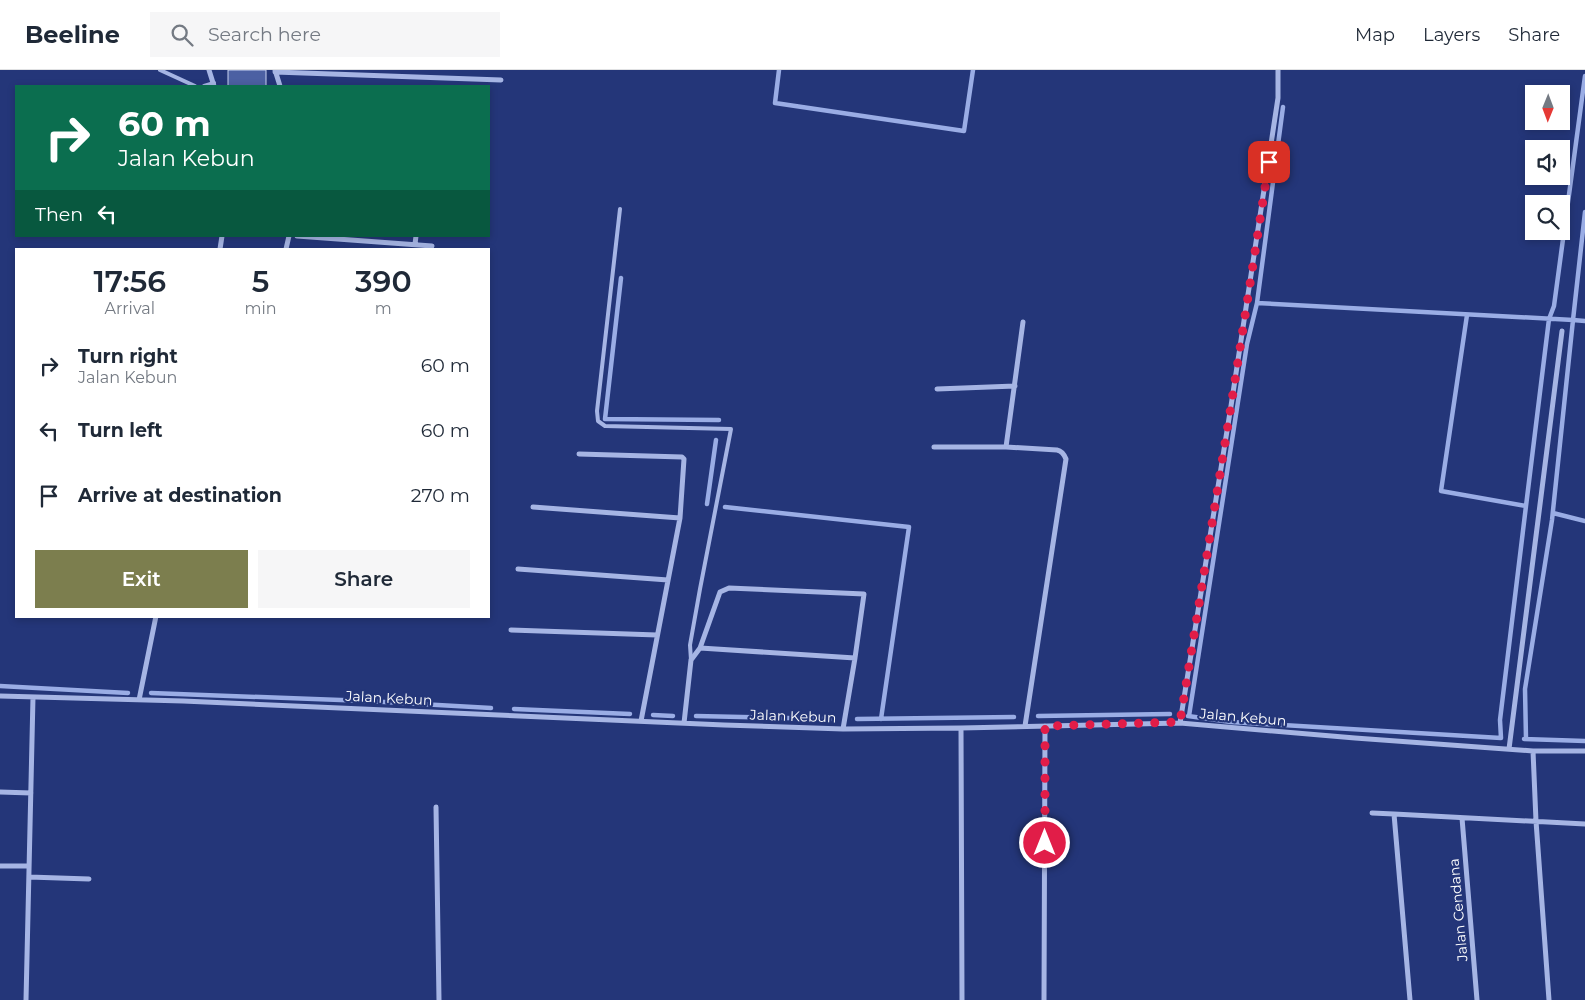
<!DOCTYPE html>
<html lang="en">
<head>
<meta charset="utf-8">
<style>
	body { margin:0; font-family:Montserrat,sans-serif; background:#f6f6f7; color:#1f2937; height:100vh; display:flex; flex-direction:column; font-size:19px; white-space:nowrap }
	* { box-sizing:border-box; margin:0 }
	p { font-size:16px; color:#747a83 }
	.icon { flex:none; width:28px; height:28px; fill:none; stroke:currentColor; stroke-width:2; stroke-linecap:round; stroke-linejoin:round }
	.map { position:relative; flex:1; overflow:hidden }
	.sheet { position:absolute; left:15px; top:178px; width:475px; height:370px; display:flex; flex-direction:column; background:#fff; border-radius:0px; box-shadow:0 2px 8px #0003 }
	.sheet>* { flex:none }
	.guide { position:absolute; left:15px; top:15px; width:475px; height:152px; border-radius:0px; box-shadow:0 2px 8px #0003; background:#0b6e4f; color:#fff; overflow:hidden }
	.needle { width:32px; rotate:181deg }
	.buttons { position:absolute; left:1525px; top:15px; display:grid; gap:10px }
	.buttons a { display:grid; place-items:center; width:45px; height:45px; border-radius:0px; background:#fff; box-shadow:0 2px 8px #0003; font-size:25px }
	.pin { position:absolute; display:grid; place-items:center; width:42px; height:42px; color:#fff; margin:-21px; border-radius:10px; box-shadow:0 2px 8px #0006 }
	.me { position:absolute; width:55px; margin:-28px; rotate:0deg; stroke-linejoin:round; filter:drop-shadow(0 0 4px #0008) }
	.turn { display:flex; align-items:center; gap:18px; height:105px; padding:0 20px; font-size:22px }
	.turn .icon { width:65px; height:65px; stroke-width:2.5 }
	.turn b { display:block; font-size:35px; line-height:42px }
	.then { display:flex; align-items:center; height:48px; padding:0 20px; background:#0003; gap:10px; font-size:19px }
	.eta { display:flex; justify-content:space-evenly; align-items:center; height:85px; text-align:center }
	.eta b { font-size:30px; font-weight:600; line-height:35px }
	.action { display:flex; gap:10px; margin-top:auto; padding:10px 20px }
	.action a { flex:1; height:58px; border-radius:0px; background:#7c7e4e; color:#fff; font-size:20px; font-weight:600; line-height:58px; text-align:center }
	.action a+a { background:#f6f6f7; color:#1f2937 }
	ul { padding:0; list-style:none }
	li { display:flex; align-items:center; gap:15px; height:65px; padding:0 20px }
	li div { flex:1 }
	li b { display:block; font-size:19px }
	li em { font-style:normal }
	header { display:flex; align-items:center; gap:30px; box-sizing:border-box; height:70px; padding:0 25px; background:#fff; border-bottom:1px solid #e0e1e3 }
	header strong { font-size:24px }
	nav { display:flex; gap:28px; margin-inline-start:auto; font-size:18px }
	.search { width:350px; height:45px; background:#f6f6f7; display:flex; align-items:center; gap:12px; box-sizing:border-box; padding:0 18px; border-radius:0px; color:#747a83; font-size:19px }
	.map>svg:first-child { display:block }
</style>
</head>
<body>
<header>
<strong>Beeline</strong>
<div class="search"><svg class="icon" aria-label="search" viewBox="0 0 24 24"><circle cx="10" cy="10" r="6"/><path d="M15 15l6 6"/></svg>Search here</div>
<nav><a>Map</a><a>Layers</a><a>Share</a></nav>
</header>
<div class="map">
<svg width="1585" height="930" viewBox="0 0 1585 930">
	<rect width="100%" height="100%" fill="#243679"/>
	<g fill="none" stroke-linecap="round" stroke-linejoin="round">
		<path stroke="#9aade5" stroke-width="4.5" d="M779 0 775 33 964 61 973 0
			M1283 37 1257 233 1573 250 1552 450 1525 619 1526 669
			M1585 142 1573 250 1585 251
			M621 208 605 349 719 350
			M707 434 716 370
			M1526 436 1549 249 1554 236 1585 6
			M725 437 909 457 881 649
			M1553 443 1585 451
			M0 616 128 623
			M151 623 367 631 491 638
			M514 639 630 644
			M653 645 673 646
			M696 646 833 649
			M1038 646 1170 644
			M1188 646 1231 652 1501 668 1500 650 1526 436 1441 421 1467 245
			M1189 646 1247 274 1257 233
			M857 649 1014 647
			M1524 669 1585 671"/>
	</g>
	<path fill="#4c60a3" stroke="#c9d3f3" d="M228 0H266V16H228Z"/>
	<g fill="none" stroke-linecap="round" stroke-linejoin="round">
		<path stroke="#a6b5e4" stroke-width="4" d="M160 0 195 16
			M204 16 214 13
			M620 139 597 341 598 351 605 356 731 359 700 519 690 575 691 590"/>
		<path stroke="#a6b5e4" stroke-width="5" d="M209 0 214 16
			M275 0 280 16
			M275 2 501 10
			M297 166 432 176
			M415 174 416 166
			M220 179 222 166
			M286 179 289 166
			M937 319 1015 316
			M934 377H1006L1057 380C1062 381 1064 384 1066 389L1025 656
			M1006 377 1023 252
			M579 384 682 387 684 389 680 448 641 651
			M533 437 680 448
			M518 499 668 510
			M511 560 657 565
			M700 578 855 588
			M0 626 183 631 724 655 843 659 961 658 1180 653 1355 668 1533 681H1585
			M139 630 156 546
			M684 653 691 590 700 578 720 522 729 518 864 524 855 588 843 659
			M1180 653 1231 336 1278 28V0
			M961 658 962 930
			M1509 679 1562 261
			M1533 681 1536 751 1549 930
			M0 722 31 723
			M436 737 439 930
			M1372 743 1394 744
			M1462 748 1477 930
			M0 796H29
			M29 807 89 809
			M26 930 33 627
			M1044 930 1045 656
			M1410 930 1394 744 1585 754"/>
	</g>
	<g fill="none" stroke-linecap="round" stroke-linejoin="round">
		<path stroke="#e11d48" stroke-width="9" stroke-dasharray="0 16.2" d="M1045 773V656L1180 652 1231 336 1269 92"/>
	</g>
	<g text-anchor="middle" stroke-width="4.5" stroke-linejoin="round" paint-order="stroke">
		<g font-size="14" fill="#fff" stroke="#243679">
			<text transform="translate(389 628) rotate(3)" y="5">Jalan Kebun</text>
			<text transform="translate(793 646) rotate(2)" y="5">Jalan Kebun</text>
			<text transform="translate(1243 647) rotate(5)" y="5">Jalan Kebun</text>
			<text transform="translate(1458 840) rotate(-95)" y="5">Jalan Cendana</text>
		</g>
	</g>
</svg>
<div class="buttons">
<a><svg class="needle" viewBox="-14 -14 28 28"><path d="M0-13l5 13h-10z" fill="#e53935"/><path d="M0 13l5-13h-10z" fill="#747a83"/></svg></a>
<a><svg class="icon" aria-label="sound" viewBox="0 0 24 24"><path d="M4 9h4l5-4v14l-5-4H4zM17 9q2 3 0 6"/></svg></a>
<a><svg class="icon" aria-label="search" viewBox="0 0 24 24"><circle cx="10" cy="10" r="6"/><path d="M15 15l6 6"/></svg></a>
</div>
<div class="pin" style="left:1269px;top:92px;background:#d93025"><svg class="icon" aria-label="arrive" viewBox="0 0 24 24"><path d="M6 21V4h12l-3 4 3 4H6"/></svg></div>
<svg class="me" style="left:1045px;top:773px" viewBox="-20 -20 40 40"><circle r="17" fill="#e11d48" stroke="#fff" stroke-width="3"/><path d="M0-11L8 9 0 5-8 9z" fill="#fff"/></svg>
<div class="guide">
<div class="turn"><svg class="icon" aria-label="right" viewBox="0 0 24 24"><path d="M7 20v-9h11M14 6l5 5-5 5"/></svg><div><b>60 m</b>Jalan Kebun</div></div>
<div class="then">Then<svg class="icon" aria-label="left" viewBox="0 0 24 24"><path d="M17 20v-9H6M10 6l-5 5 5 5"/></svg></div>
</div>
<section class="sheet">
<div class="eta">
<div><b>17:56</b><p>Arrival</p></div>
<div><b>5</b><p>min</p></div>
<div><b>390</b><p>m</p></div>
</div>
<ul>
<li><svg class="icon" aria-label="right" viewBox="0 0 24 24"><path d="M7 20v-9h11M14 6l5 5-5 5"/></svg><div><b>Turn right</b><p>Jalan Kebun</p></div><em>60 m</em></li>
<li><svg class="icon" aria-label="left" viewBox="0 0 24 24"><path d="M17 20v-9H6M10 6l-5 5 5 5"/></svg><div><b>Turn left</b></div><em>60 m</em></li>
<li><svg class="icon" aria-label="arrive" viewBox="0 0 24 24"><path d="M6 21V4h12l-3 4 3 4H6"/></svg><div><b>Arrive at destination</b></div><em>270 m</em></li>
</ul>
<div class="action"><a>Exit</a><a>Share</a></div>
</section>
</div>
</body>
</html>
